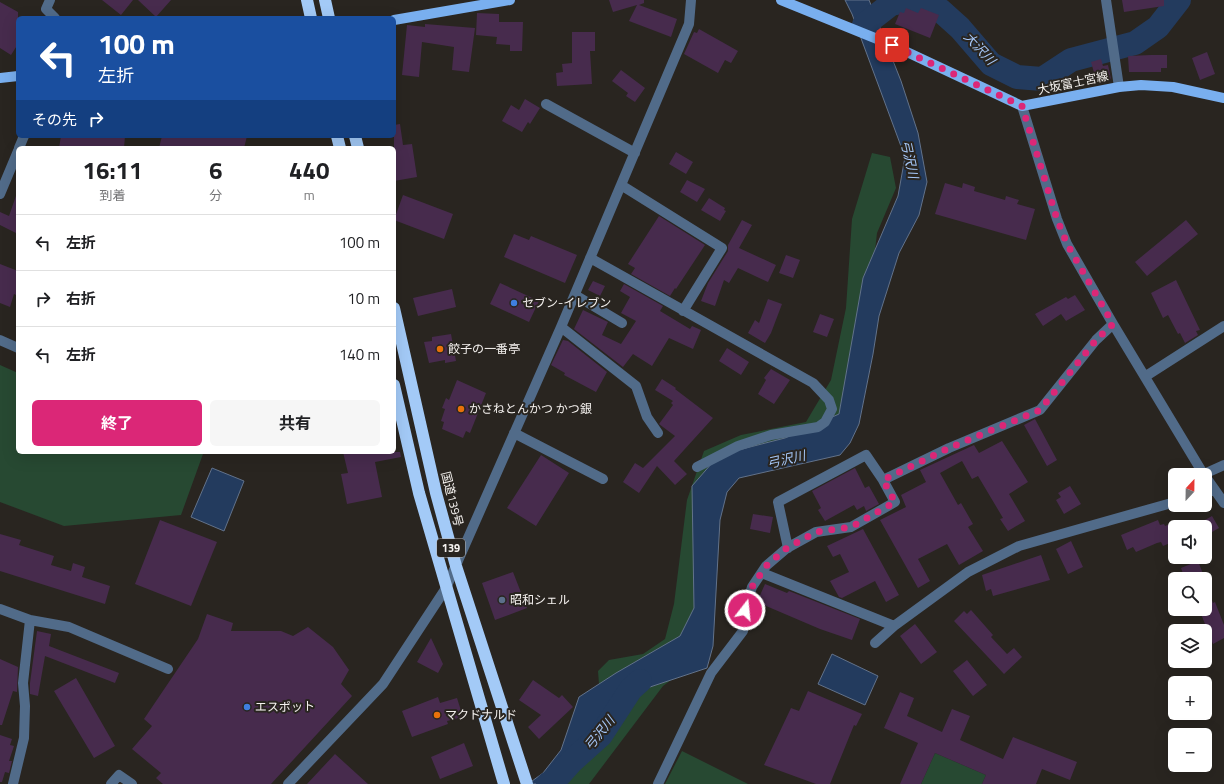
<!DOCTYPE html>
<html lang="ja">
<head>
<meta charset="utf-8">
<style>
	body { margin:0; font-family:"Titillium Web","Noto Sans JP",sans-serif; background:#f6f6f6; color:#202124; height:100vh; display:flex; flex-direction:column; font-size:15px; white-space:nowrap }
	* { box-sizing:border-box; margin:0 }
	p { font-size:13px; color:#757577 }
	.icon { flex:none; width:22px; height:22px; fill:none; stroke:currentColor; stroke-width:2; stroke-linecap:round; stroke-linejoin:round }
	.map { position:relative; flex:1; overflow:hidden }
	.details { position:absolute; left:16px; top:146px; width:380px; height:308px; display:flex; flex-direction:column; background:#fff; border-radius:6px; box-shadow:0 4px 16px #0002 }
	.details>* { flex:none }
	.top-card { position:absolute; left:16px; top:16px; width:380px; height:122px; border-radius:6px; box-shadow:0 4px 16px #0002; background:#1a4fa0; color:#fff; overflow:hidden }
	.needle { width:26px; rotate:22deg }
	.controls { position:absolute; left:1168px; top:468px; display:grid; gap:8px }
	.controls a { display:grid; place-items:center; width:44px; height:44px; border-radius:6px; background:#fff; box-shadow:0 4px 16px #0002; font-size:20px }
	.pin { position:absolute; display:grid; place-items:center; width:34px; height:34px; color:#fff; margin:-17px; border-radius:8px; box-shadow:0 2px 6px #0006 }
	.me { position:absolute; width:44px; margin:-22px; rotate:16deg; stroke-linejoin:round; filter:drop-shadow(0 0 3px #0008) }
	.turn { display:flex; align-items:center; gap:14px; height:84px; padding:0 16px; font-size:18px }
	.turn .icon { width:52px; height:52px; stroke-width:2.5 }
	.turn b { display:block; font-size:28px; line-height:34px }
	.then { display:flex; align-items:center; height:38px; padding:0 16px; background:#0003; gap:8px; font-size:15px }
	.eta { display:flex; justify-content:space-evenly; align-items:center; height:68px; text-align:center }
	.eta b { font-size:24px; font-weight:700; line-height:28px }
	.button { display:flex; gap:8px; margin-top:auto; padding:8px 16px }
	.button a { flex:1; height:46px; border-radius:6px; background:#db2777; color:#fff; font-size:16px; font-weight:700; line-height:46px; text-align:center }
	.button a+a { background:#f6f6f6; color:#202124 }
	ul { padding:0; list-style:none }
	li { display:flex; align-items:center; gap:12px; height:56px; padding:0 16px; border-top:1px solid #e0e0e0 }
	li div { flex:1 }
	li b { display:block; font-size:15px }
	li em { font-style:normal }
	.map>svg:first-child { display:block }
</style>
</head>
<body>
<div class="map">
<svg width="1224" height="784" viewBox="0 0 1224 784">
	<rect width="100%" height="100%" fill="#292520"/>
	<path fill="#274932" d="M872 153 890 157 896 188 877 233 869 302 850 424 737 470 713 510 702 657 663 686 589 784H541L600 698 598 671 609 660 643 654 665 639 674 604 687 500 704 451 741 435 806 422 831 380 846 308 852 219Z
		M0 365 18 373V452H197L203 454 181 515 64 526 0 502Z
		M682 751 748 784H665Z
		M935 753 986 775 982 784H921Z"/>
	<path fill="#233b5e" stroke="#62728a" d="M845 0H869L901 81 918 133 927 182 919 215 899 253 879 316 873 354 859 424 850 443 840 455 739 478 727 492 720 520 713 646 707 668 650 687 621 707 601 735 561 784H528L543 773 561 750 579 697 616 673 680 636 694 608 692 486 719 455 785 438 839 414 863 278 898 196 905 157 852 14Z
		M212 468 244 481 224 531 191 517Z
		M832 654 878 676 865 705 818 684Z"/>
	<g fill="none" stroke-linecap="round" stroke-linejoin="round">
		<path stroke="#233b5e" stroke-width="24" d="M864 25 891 4 910 0 923 3 940 10 960 28 991 64 1017 77 1042 79 1071 60 1135 43 1158 27 1179 0
			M548 784 556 779 571 762 601 735 631 689 640 681"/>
	</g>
	<path fill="#472b4d" d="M102 0H133L121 15Z
		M138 0H171L156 17Z
		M609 0H644V3L639 5 677 19 671 37 629 21 637 5 613 12Z
		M1122 0H1164V6L1124 12Z
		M0 2 18 12V44L11 55 0 48Z
		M906 8 918 13 921 8 939 15 930 38 895 24 900 12 904 13Z
		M477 13 499 14V22H523L522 51H510V45L496 44 497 37 476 35Z
		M425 24 475 28 469 72 452 70 454 47 422 42 419 77 402 75 407 25 425 27Z
		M699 29 738 51 731 63 725 60 718 73 684 54 694 32 697 33Z
		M572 32H595V51H590L592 84 557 86 556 73 563 72 562 64 572 63Z
		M1207 52 1215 74 1200 80 1192 58Z
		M1151 55H1167V68H1161V72H1129L1128 56Z
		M1101 59 1103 66 1108 65 1111 79 1097 83 1091 62Z
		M621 70 645 88 635 102 626 96 628 93 612 81Z
		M525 99 540 108 530 124 528 122 522 132 502 121 511 105 519 110Z
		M400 124 403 145 412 144 417 177 394 181V125Z
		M61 136H125L124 148H59Z
		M162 136H247L244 148H159Z
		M676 152 693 162 686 174 669 164Z
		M687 180 705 189 697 202 680 192Z
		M945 183 962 188 963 183 975 187 974 191 1005 200 1006 196 1019 200 1017 204 1035 209 1026 240 935 214Z
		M17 193H18V234L0 225V212L9 216Z
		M403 195 453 214 444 239 394 220Z
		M709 198 725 208 724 210 726 211 720 221 701 210Z
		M659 216 705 245 676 289 675 288 670 296 631 274 635 268 628 264Z
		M742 220 752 225 739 248 776 265 768 282 738 268 729 283 724 280 715 306 701 301 708 283 728 251V245Z
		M1186 220 1198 234 1147 276 1135 262Z
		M514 234 529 240 531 236 577 255 565 283 504 257Z
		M786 255 800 260 793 278 779 273Z
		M0 264 18 271V296L14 294 10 307 0 303Z
		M1176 280 1200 330 1196 331 1198 335 1185 343 1180 333 1178 334 1168 315 1163 318 1151 293Z
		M593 281 605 286 600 296 588 290Z
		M500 283 539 301 529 322 490 304Z
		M624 284 663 306 660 311 690 329 692 326 701 330 693 349 669 338 652 366 633 354 623 367 574 329 583 310 608 322 602 335 621 344 636 321 621 313 630 297 620 291Z
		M452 289 456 307 418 316 413 298Z
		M1075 295 1085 310 1066 321 1061 314 1043 326 1035 314 1066 297 1068 299Z
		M768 299 782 304 771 333 765 343 748 333 755 320 759 323Z
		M820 314 834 319 827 337 813 332Z
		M451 334 456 361 445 363V360L429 363 424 342 432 341V337Z
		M563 340 568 341 607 372 596 392 564 375 565 373 551 365Z
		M727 348 749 362 741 375 719 361Z
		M771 369 790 380 774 404 758 394 766 380 764 378Z
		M662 379 676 388 675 389 713 418 674 461 687 474 675 485 657 466 639 493 623 482 635 463 643 468 675 436 659 424 673 405 671 403 673 401 655 390Z
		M457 380 486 393 470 433 466 431 463 438 442 429 444 422 441 421 445 409 442 408 446 398 449 400Z
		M1035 419 1057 460 1047 466 1024 425Z
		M1002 441 1028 482 1009 494 1025 521 1008 531 1000 519 1003 518 978 476 972 479 962 461 940 473 958 505 961 503 973 524 968 527 983 551 959 565 947 544 918 559 930 581 918 588 880 520 906 507 901 495 926 482 920 470 974 445 979 453Z
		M343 452H400L401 457 375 462 382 497 347 504 341 474 348 473Z
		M541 455 569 473 536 526 507 508Z
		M855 468 865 488 869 486 879 504 866 511 864 506 857 510 854 505 825 521 818 510 821 508 812 491Z
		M1070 486 1081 504 1064 514 1056 500 1061 497 1058 493Z
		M753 514 773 517 770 533 750 529Z
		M1212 516 1219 528 1205 536V520Z
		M160 520 217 542 191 606 135 584Z
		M1158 520 1160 525 1164 524 1165 526 1175 522V541L1163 546 1161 542 1157 543 1136 552 1133 547 1127 550 1121 535Z
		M863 529 899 595 886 602 875 581 842 598 839 597 830 581 849 572 840 554 833 557 827 546Z
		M0 534 21 540 19 545 54 556 51 565 71 571 73 563 85 567 82 577 110 586 105 604 0 571Z
		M1071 541 1083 567 1068 574 1056 549Z
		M1041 555 1050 580 993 596 991 589 986 591 982 575Z
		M1198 561 1205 579H1185L1181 568Z
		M513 572 527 608 495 620 482 583Z
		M1205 583 1213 603 1215 602 1224 625V638L1213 644 1199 609H1205Z
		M765 584 787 593 789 591 860 619 852 640 820 629 757 602Z
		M971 610 993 635 991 637 1007 654 1014 648 1022 657 1004 674 954 621 964 611 967 614Z
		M207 614 233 623 231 631H281L293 636 308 627 333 647 349 670 341 684 352 696 271 784H163L156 778 161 773 132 749 152 726 144 719 198 639Z
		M915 624 937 652 921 664 900 636Z
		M37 631 51 634 49 646 119 673 115 683 45 656 38 696 30 694V683Z
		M431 638 443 664 438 673 417 662Z
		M0 659 18 667 17 692 13 691 2 725H0Z
		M967 660 987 685 973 696 953 671Z
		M76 678 115 746 94 758 54 691Z
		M533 680 559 698 562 695 573 707 539 739 528 727 541 715 519 700Z
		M808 691 862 714 856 726 854 725 830 784H816L764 765 791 708 799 711Z
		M900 692 914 698 907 716 942 732 952 709 970 716 960 740 1003 759 1013 737 1077 762 1070 780 1042 769 1036 784H982L986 775 935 753 921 784H900L918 743 884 728Z
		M438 697 440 703 457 698 463 717 447 721 448 724 412 737 402 711Z
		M0 735 12 739 10 745 14 746 9 761H12L9 773 5 772 2 782H0Z
		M464 743 473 766 440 779 431 757Z
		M335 754 368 784H307Z"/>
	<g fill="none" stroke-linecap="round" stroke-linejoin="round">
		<path stroke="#516b89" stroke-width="10" d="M50 0 46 9 55 18
			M1106 0 1119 87
			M546 104 635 153
			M1022 106 1057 219 1067 244 1113 324 1204 475
			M19 148 24 136
			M621 185 722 248 683 311
			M0 194 18 151
			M590 258 813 383 829 400 832 409 825 422 818 427 771 435 738 446 697 467
			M575 295 622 323
			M561 327 636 386 647 417 658 433
			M0 340 18 348
			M1146 376 1224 326
			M514 433 603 479
			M1204 474 1224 465
			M1205 476 1224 503
			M1205 493 1215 490
			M788 548 778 502 866 455 883 480
			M762 573 894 626
			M0 609 30 620 69 627 168 669
			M875 643 894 626 968 572 1019 546 1175 502
			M13 784 24 738 25 706 23 683 30 620
			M111 784 119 775 132 784
			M288 784 383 684 446 588 561 327 689 24 691 0
			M658 784 711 673 743 631 745 610 752 587 766 566 787 548 816 532 851 527 895 502 883 480 949 448 1040 410 1096 340 1113 324"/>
		<path stroke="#79afef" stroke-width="10" d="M781 0 892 45 1022 106 1119 87 1141 85 1173 87 1224 98
			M394 20 510 0
			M0 78 18 76"/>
		<path stroke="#a3caf7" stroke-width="12" d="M307 0 311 18
			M325 0 329 18
			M337 136 340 148
			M355 136 358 148
			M394 308 436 493 456 566 527 784
			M394 385 419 493 504 784"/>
	</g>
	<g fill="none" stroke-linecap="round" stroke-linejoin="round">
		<path stroke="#db2777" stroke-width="7" stroke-dasharray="0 12.6" d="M745 610 752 587 766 566 787 548 816 532 851 527 895 502 883 480 949 448 1040 410 1096 340 1113 324 1067 244 1057 219 1022 106 892 45"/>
	</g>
	<g fill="#3f7fe0" stroke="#292520" stroke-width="1.5">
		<circle cx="514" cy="303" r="4"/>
		<circle cx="247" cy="707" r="4"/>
	</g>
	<g fill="#e8710a" stroke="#292520" stroke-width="1.5">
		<circle cx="440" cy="349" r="4"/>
		<circle cx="461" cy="409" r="4"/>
		<circle cx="437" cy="715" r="4"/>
	</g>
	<circle fill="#5c6f8a" stroke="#292520" stroke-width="1.5" cx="502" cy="600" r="4"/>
	<g text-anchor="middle" stroke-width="4" stroke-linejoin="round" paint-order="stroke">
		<rect fill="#292520" stroke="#b8b4b1" stroke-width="1" x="437" y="539" width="28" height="18" rx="3"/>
		<g font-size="11" font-weight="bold" fill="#f5f2ef">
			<text x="451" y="552">139</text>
		</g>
		<g font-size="12" fill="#f5f2ef" stroke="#292520">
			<text transform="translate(1073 83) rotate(-12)" y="4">大坂富士宮線</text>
			<text transform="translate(452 499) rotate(76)" y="4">国道139号</text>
		</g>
		<g font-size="12" fill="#f5f2ef" stroke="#292520" text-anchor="start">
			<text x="522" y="307">セブン-イレブン</text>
			<text x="448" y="353">餃子の一番亭</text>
			<text x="469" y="413">かさねとんかつ かつ銀</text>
			<text x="510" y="604">昭和シェル</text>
			<text x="255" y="711">エスポット</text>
			<text x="445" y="719">マクドナルド</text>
		</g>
		<g font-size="13" font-style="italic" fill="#a5c7f8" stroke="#292520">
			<text transform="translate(980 48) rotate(47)" y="5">大沢川</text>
			<text transform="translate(910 159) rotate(78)" y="5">弓沢川</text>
			<text transform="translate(786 459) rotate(-13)" y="5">弓沢川</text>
			<text transform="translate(599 733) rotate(-51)" y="5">弓沢川</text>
		</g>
	</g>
</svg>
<div class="controls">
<a><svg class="needle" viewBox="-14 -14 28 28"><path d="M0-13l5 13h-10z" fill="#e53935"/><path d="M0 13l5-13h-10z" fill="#757577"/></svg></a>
<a><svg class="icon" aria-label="sound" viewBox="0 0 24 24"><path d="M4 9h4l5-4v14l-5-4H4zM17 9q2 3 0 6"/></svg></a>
<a><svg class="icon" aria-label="search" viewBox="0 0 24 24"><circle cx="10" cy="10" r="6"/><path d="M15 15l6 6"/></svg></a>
<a><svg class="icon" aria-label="layers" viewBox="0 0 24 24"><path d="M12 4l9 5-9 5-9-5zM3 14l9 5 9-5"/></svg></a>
<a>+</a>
<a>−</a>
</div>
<div class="pin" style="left:892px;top:45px;background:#d93025"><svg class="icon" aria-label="arrive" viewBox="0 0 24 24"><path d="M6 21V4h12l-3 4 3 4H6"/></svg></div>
<svg class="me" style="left:745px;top:610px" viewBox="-20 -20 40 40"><circle r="17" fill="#db2777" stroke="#fff" stroke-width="3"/><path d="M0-11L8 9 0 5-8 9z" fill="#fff"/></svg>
<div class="top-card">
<div class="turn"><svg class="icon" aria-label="left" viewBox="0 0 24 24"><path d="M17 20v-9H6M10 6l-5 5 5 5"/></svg><div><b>100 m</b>左折</div></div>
<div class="then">その先<svg class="icon" aria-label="right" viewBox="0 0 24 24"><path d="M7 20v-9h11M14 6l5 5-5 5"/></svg></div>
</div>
<section class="details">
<div class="eta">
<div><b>16:11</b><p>到着</p></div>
<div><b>6</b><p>分</p></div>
<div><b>440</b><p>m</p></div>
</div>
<ul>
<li><svg class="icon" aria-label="left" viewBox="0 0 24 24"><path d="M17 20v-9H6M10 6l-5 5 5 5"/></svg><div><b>左折</b></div><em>100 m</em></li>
<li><svg class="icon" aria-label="right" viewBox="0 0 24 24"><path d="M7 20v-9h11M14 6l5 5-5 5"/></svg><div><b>右折</b></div><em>10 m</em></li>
<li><svg class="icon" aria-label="left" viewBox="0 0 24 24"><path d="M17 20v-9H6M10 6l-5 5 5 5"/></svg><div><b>左折</b></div><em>140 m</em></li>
</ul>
<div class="button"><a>終了</a><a>共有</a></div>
</section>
</div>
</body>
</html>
